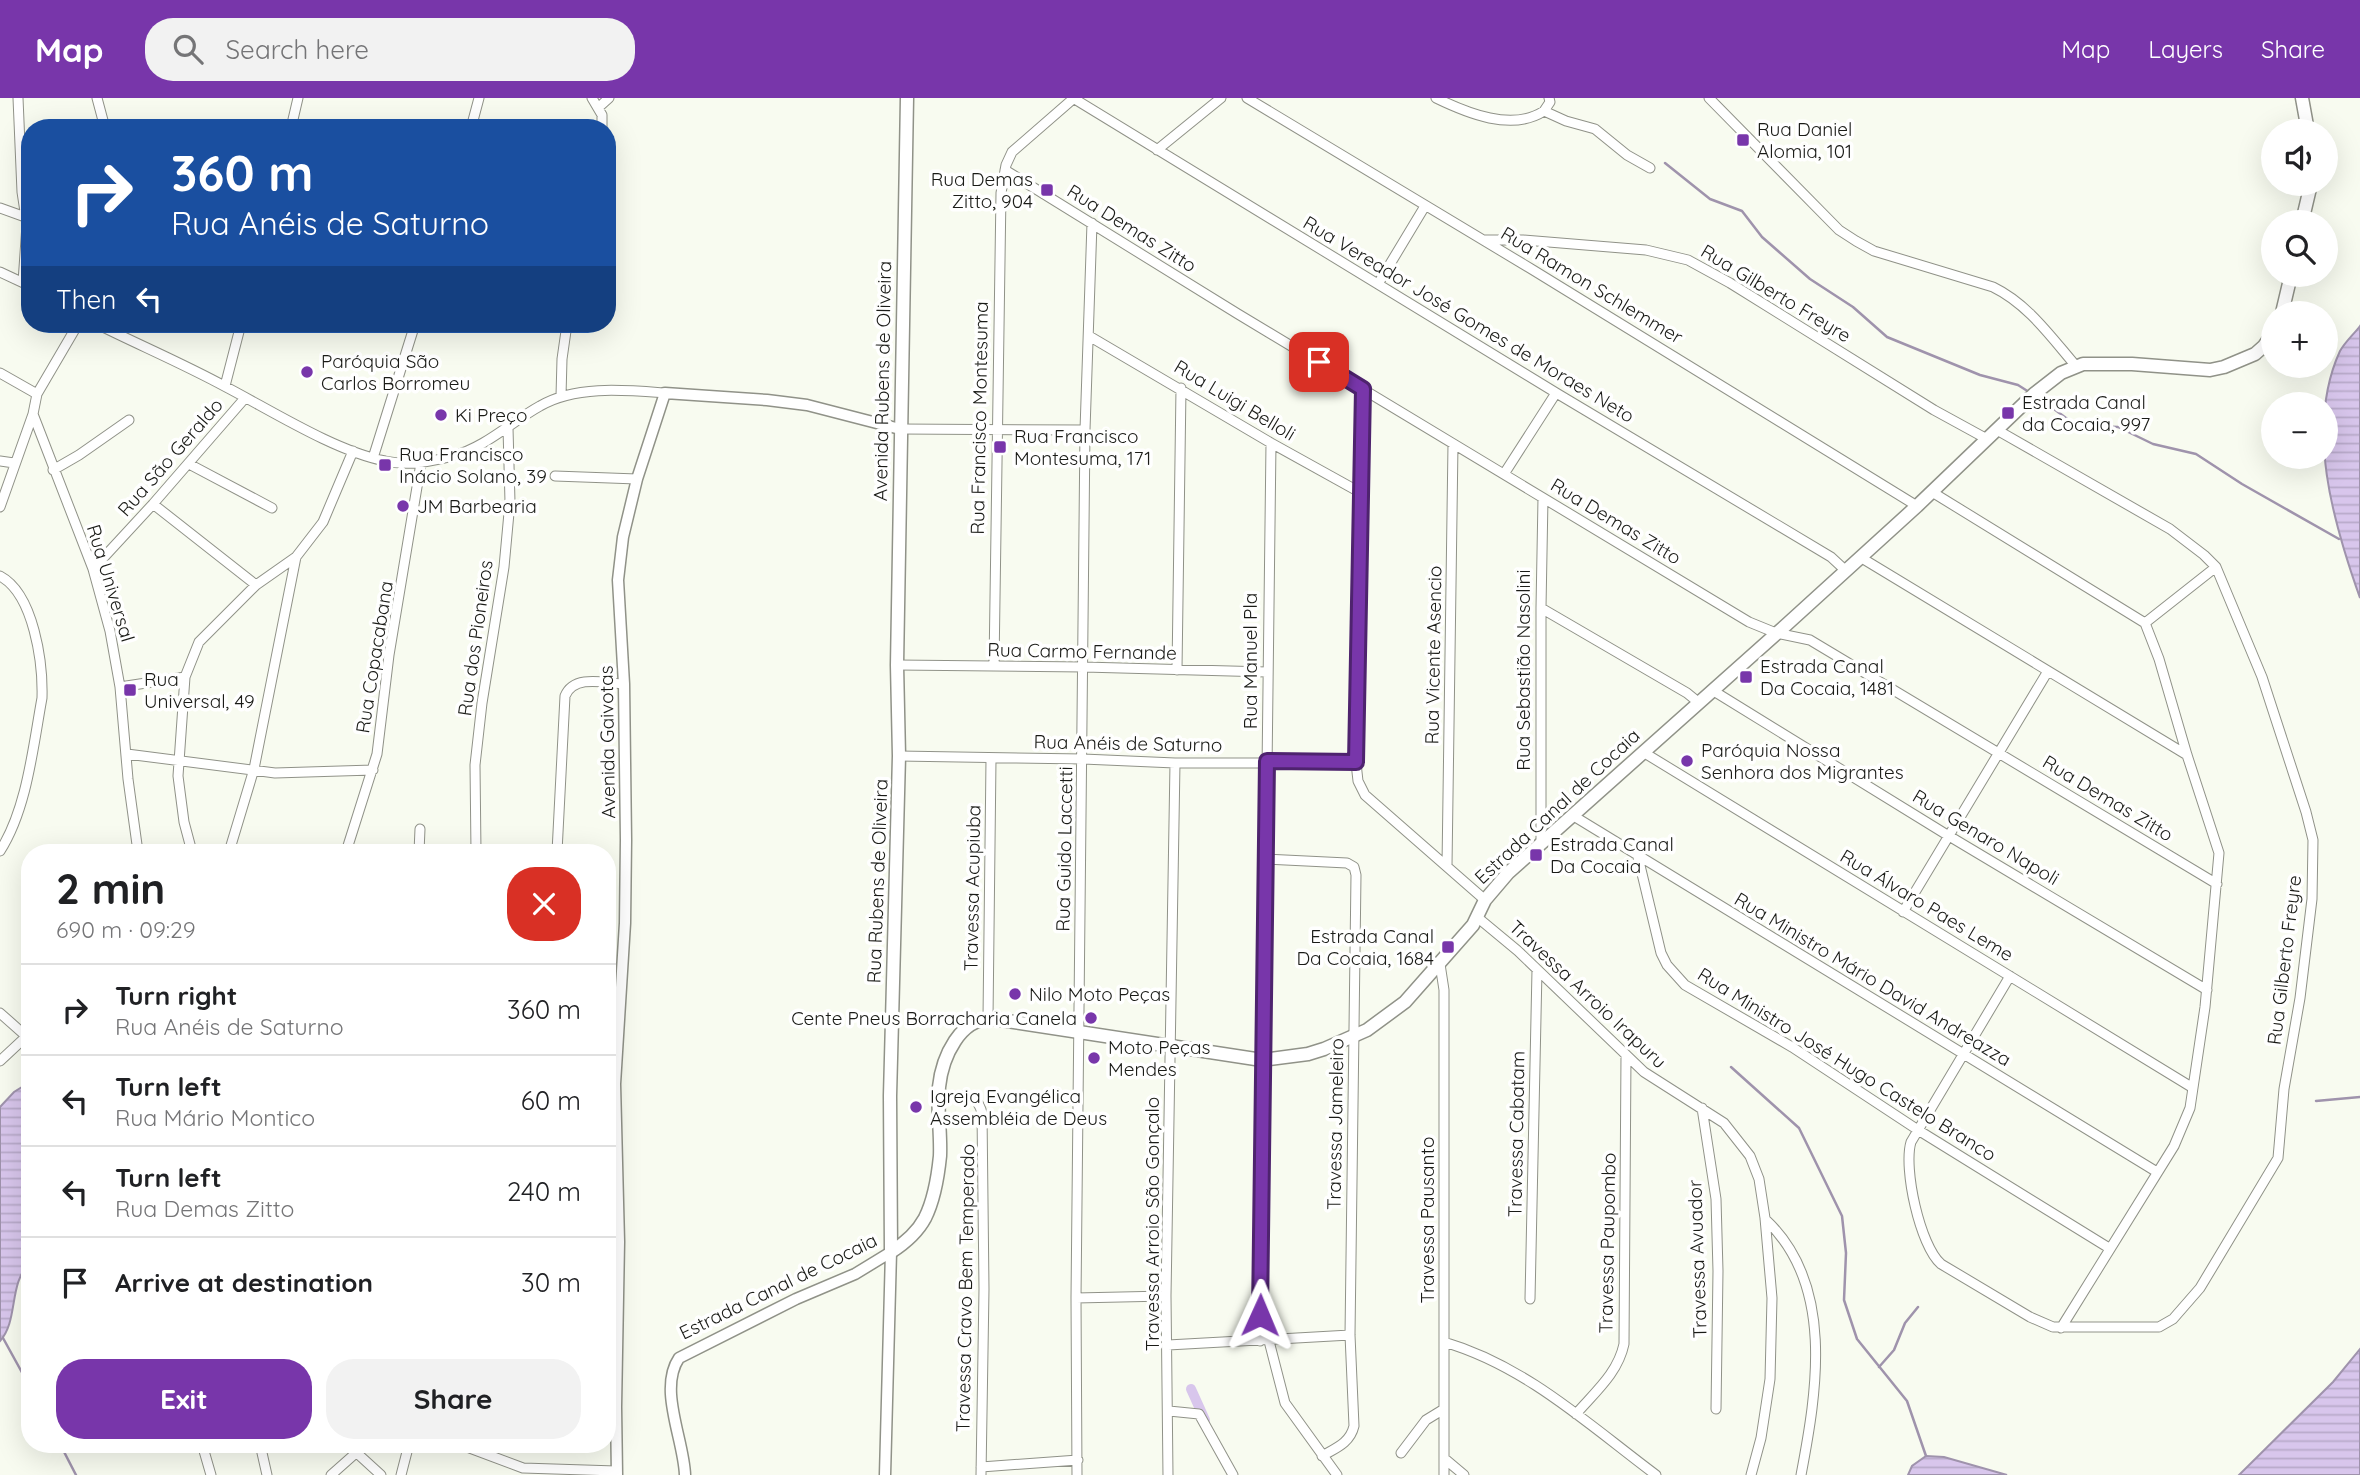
<!DOCTYPE html>
<html lang="en">
<head>
<meta charset="utf-8">
<style>
	body { margin:0; font-family:Quicksand,sans-serif; background:#f2f2f2; color:#202124; height:100vh; display:flex; flex-direction:column; font-size:26px; white-space:nowrap }
	* { box-sizing:border-box; margin:0 }
	p { font-size:23px; color:#757577 }
	.icon { flex:none; width:38px; height:38px; fill:none; stroke:currentColor; stroke-width:2; stroke-linecap:round; stroke-linejoin:round }
	.map { position:relative; flex:1; overflow:hidden }
	.side { position:absolute; left:21px; top:746px; width:595px; height:609px; display:flex; flex-direction:column; background:#fff; border-radius:28px; box-shadow:0 7px 28px #0002 }
	.side>* { flex:none }
	.top-card { position:absolute; left:21px; top:21px; width:595px; height:214px; border-radius:28px; box-shadow:0 7px 28px #0002; background:#1a4fa0; color:#fff; overflow:hidden }
	.fabs { position:absolute; left:2261px; top:21px; display:grid; gap:14px }
	.fabs a { display:grid; place-items:center; width:77px; height:77px; border-radius:50%; background:#fff; box-shadow:0 7px 28px #0002; font-size:35px }
	.pin { position:absolute; display:grid; place-items:center; width:60px; height:60px; color:#fff; margin:-30px; border-radius:14px; box-shadow:0 4px 10px #0006 }
	.me { position:absolute; width:77px; margin:-38px; rotate:1deg; stroke-linejoin:round; filter:drop-shadow(0 0 5px #0008) }
	.turn { display:flex; align-items:center; gap:24px; height:147px; padding:0 35px; font-size:32px }
	.turn .icon { width:91px; height:91px; stroke-width:2.5 }
	.turn b { display:block; font-size:49px; line-height:60px }
	.then { display:flex; align-items:center; height:66px; padding:0 35px; background:#0003; gap:14px; font-size:26px }
	.round { display:grid; place-items:center; flex:none; width:74px; height:74px; border-radius:28px; background:#f2f2f2 }
	.headline { display:flex; align-items:center; justify-content:space-between; height:119px; padding:0 35px }
	h1 { font-size:42px; font-weight:800; line-height:52px }
	.action { display:flex; gap:14px; margin-top:auto; padding:14px 35px }
	.action a { flex:1; height:80px; border-radius:28px; background:#7836aa; color:#fff; font-size:28px; font-weight:800; line-height:80px; text-align:center }
	.action a+a { background:#f2f2f2; color:#202124 }
	ul { padding:0; list-style:none }
	li { display:flex; align-items:center; gap:21px; height:91px; padding:0 35px; border-top:2px solid #e0e0e0 }
	li div { flex:1 }
	li b { display:block; font-size:26px }
	li em { font-style:normal }
	header { display:flex; align-items:center; gap:42px; box-sizing:border-box; height:98px; padding:0 35px; background:#7836aa; color:#fff }
	header strong { font-size:33px }
	nav { display:flex; gap:38px; margin-inline-start:auto; font-size:24px }
	.search { width:490px; height:63px; background:#f2f2f2; display:flex; align-items:center; gap:18px; box-sizing:border-box; padding:0 24px; border-radius:28px; color:#757577; font-size:26px }
	.map>svg:first-child { display:block }
</style>
</head>
<body>
<header>
<strong>Map</strong>
<div class="search"><svg class="icon" aria-label="search" viewBox="0 0 24 24"><circle cx="10" cy="10" r="6"/><path d="M15 15l6 6"/></svg>Search here</div>
<nav><a>Map</a><a>Layers</a><a>Share</a></nav>
</header>
<div class="map">
<svg width="2360" height="1377" viewBox="0 0 2360 1377">
	<defs>
		<pattern id="water-rules" width="6" height="5" patternUnits="userSpaceOnUse" patternTransform="scale(1.75)"><rect width="6" height="5" fill="#d8c6ec"/><path d="M0 2.5h6" fill="none" stroke="#b9aaca"/></pattern>
	</defs>
	<rect width="100%" height="100%" fill="#f8fbf0"/>
	<path fill="url(#water-rules)" stroke="#9f93ac" stroke-width="2" d="M2360 228V500C2333 424 2305 329 2340 253 2345 244 2354 236 2360 228Z
		M30 984V1165C8 1185 19 1222 0 1243V1009L14 994Z
		M2360 1251V1377H2239L2333 1284Z
		M1926 1358 1944 1359 2007 1377H1908L1912 1368Z"/>
	<g fill="none" stroke-linecap="round" stroke-linejoin="round">
		<path stroke="#9f93ac" stroke-width="2.5" d="M1665 65 1710 101 1742 113 1762 139 1810 181 1853 209 1887 239 1980 277 2018 287 2029 294
			M2038 299 2070 323 2092 328 2118 329 2153 346 2196 356 2242 386 2339 441
			M1731 969 1799 1030 1842 1118 1846 1155 1844 1202 1857 1241 1907 1303 1926 1358
			M2316 1003 2360 999
			M3 1240 30 1289
			M1879 1269 1894 1252 1905 1225 1918 1209
			M60 1346 76 1377"/>
		<path stroke="#d8c6ec" stroke-width="10" d="M1191 1291 1205 1322"/>
		<defs>
			<path id="minor" d="M18 0 22 94 27 127 23 184
				M97 0 105 30
				M592 0 602 17V30
				M1073 0 1558 296 1831 459 1845 472
				M1247 0 1533 172 1917 408
				M1436 0C1467 15 1512 34 1544 13L1566 23 1595 31 1627 57 1650 70
				M1709 0 1839 132 1856 143 1874 153 1993 189C2028 206 2051 239 2076 268
				M599 9 609 0
				M1544 13 1550 4 1549 0
				M291 30 298 0
				M471 30 479 0
				M1157 52 1221 0
				M1005 72 1238 216 1749 524 1776 535 1810 542 2217 786
				M0 110 28 120
				M1484 142H1523L1646 152 1688 162 1730 185 1934 312 1987 341
				M0 174 30 188
				M1378 186 1425 108
				M97 226C139 247 184 266 226 289 272 313 335 353 385 363 407 368 431 364 453 358 486 349 511 324 540 308 575 287 626 292 665 295
				M1089 238 1271 345 1363 396
				M0 275 37 296
				M225 288 241 226
				M1363 291V396L1356 665 1358 683 1365 697 1485 802
				M561 298 562 261 567 226
				M33 316 93 471 110 533 120 589 128 681 138 754
				M900 331 1085 332
				M1997 332 2170 431 2204 457 2216 469 2262 579 2306 714 2313 742 2312 801 2300 900 2284 991 2278 1060 2200 1190 2173 1221 2159 1229H2053L2030 1219 1941 1166C1920 1148 1903 1070 1911 1044L2010 878
				M373 360 415 226
				M0 363 14 365
				M189 366 272 410
				M53 372 79 357 129 322
				M1504 376 1556 295
				M555 378 637 381
				M1932 394 2145 525 2159 561 2187 657 2219 755 2205 909 2190 1010 2174 1048 2061 1230
				M153 406 256 487
				M0 409 33 316 37 296 78 226
				M1860 459 2187 657
				M93 471 153 406 245 300
				M0 478C34 496 43 565 42 600 33 649 27 711 0 753
				M1541 510 1687 595 1698 604
				M2145 525 2216 469
				M897 567 1084 569 1267 574
				M994 568 1001 95 1006 67 1012 54 1074 0
				M1177 572 1181 290
				M120 589 185 579
				M1712 592 1944 735 2207 892
				M1643 654 2193 990
				M127 656 275 675 373 672
				M899 658 1083 661 1175 665H1356
				M1572 717 2157 1074
				M1541 744V510L1543 400
				M192 754 184 724 178 678 185 579 199 544 256 487 296 459
				M229 754 254 671 296 459 323 424 353 353
				M346 754 377 656 389 557 421 365
				M419 754 420 731
				M476 754 475 667 482 605 504 469 510 404 508 330
				M557 754 565 598C574 576 605 585 624 586
				M1638 759 1661 855 1667 867 1685 887 1792 949 1918 1032 2109 1150
				M1265 761 1347 765 1354 769 1356 777 1350 1237 1354 1328C1350 1345 1336 1350 1322 1358
				M1447 768 1453 346
				M1903 814 2048 573
				M1477 819 1518 853 1644 974 1724 1025 1750 1058 1759 1081 1765 1120 1772 1200 1770 1281 1761 1340 1751 1377
				M1440 866 1444 892V1377
				M607 904 619 906
				M0 915 27 939
				M988 920 991 661
				M0 963 30 935
				M939 1001C958 998 976 991 982 1015L984 1191 981 1377
				M1702 1010 1716 1101 1718 1173 1716 1311
				M1765 1121C1835 1186 1817 1293 1801 1377
				M1076 1200 1166 1198
				M1530 1201 1537 872
				M1260 1243 1271 345
				M1269 1243 1285 1305 1337 1377
				M1444 1244C1526 1268 1589 1327 1656 1377
				M1168 1247 1350 1237
				M1169 1313 1199 1316 1233 1377
				M1576 1316C1595 1294 1618 1275 1624 1246L1626 957
				M202 1346 211 1377
				M260 1346 267 1377
				M347 1346 381 1377
				M459 1346 523 1370 616 1373
				M130 1347 134 1346
				M1401 1355 1426 1322 1444 1311
				M1445 1361 1464 1377
				M981 1369 1078 1362
				M331 1377 357 1354
				M401 1377 409 1346
				M1077 1377 1076 1200 1085 332 1092 125
				M1168 1377 1166 1198 1175 665"/>
			<path id="tertiary" d="M617 1377 616 1309 619 1144 615 986 625 825 626 742 624 586 618 482 623 439 637 381 665 295 767 302 807 307 900 331
				M685 1377C684 1342 658 1291 679 1260L796 1201 855 1176 891 1154
				M885 1377 891 1154"/>
			<path id="secondary" d="M2302 0 2308 33
				M2302 124 2311 86
				M2282 215 2291 177
				M891 1154C905 1145 917 1135 925 1120 934 1102 938 1078 940 1058 941 1035 937 1012 939 989 942 960 960 918 994 921L1262 962 1308 956 1324 951 1367 932 1405 904 1473 827 1485 802 1508 775 1785 528 1917 408 2034 296 2061 275 2083 266H2132L2210 272 2224 269 2255 256 2264 248 2273 235
				M891 1154 890 998 899 658 897 567 907 0"/>
		</defs>
		<use href="#minor" stroke="#909288" stroke-width="11"/>
		<use href="#tertiary" stroke="#909288" stroke-width="13"/>
		<use href="#secondary" stroke="#909288" stroke-width="15"/>
		<use href="#minor" stroke="#fff" stroke-width="9"/>
		<use href="#tertiary" stroke="#fff" stroke-width="10"/>
		<use href="#secondary" stroke="#fff" stroke-width="12"/>
	</g>
	<g fill="none" stroke-linecap="round" stroke-linejoin="round">
		<defs>
			<path id="route" d="M1260 1217 1267 663 1356 664 1363 291 1319 264"/>
		</defs>
		<use href="#route" stroke="#4e236e" stroke-width="18"/>
		<use href="#route" stroke="#7836aa" stroke-width="12"/>
	</g>
	<g fill="#7836aa" stroke="#fff" stroke-width="2.5">
		<rect x="1736" y="35" width="14" height="14" rx="3.5"/>
		<rect x="1040" y="85" width="14" height="14" rx="3.5"/>
		<circle cx="307" cy="274" r="7"/>
		<rect x="2001" y="308" width="14" height="14" rx="3.5"/>
		<circle cx="441" cy="317" r="7"/>
		<rect x="993" y="342" width="14" height="14" rx="3.5"/>
		<rect x="378" y="360" width="14" height="14" rx="3.5"/>
		<circle cx="403" cy="408" r="7"/>
		<rect x="1739" y="572" width="14" height="14" rx="3.5"/>
		<rect x="123" y="585" width="14" height="14" rx="3.5"/>
		<circle cx="1687" cy="663" r="7"/>
		<rect x="1529" y="750" width="14" height="14" rx="3.5"/>
		<rect x="1441" y="842" width="14" height="14" rx="3.5"/>
		<circle cx="1015" cy="896" r="7"/>
		<circle cx="1091" cy="920" r="7"/>
		<circle cx="1094" cy="960" r="7"/>
		<circle cx="916" cy="1009" r="7"/>
	</g>
	<g text-anchor="middle" stroke-width="7" stroke-linejoin="round" paint-order="stroke">
		<g font-size="19" fill="#1a1b17" stroke="#fff" text-anchor="start">
			<text x="1757" y="38">Rua Daniel<tspan x="1757" dy="22">Alomia, 101</tspan></text>
			<text x="1033" y="88" text-anchor="end">Rua Demas<tspan x="1033" dy="22">Zitto, 904</tspan></text>
			<text x="321" y="270">Paróquia São<tspan x="321" dy="22">Carlos Borromeu</tspan></text>
			<text x="2022" y="311">Estrada Canal<tspan x="2022" dy="22">da Cocaia, 997</tspan></text>
			<text x="455" y="324">Ki Preço</text>
			<text x="1014" y="345">Rua Francisco<tspan x="1014" dy="22">Montesuma, 171</tspan></text>
			<text x="399" y="363">Rua Francisco<tspan x="399" dy="22">Inácio Solano, 39</tspan></text>
			<text x="417" y="415">JM Barbearia</text>
			<text x="1760" y="575">Estrada Canal<tspan x="1760" dy="22">Da Cocaia, 1481</tspan></text>
			<text x="144" y="588">Rua<tspan x="144" dy="22">Universal, 49</tspan></text>
			<text x="1701" y="659">Paróquia Nossa<tspan x="1701" dy="22">Senhora dos Migrantes</tspan></text>
			<text x="1550" y="753">Estrada Canal<tspan x="1550" dy="22">Da Cocaia</tspan></text>
			<text x="1434" y="845" text-anchor="end">Estrada Canal<tspan x="1434" dy="22">Da Cocaia, 1684</tspan></text>
			<text x="1029" y="903">Nilo Moto Peças</text>
			<text x="1077" y="927" text-anchor="end">Cente Pneus Borracharia Canela</text>
			<text x="1108" y="956">Moto Peças<tspan x="1108" dy="22">Mendes</tspan></text>
			<text x="930" y="1005">Igreja Evangélica<tspan x="930" dy="22">Assembléia de Deus</tspan></text>
		</g>
		<g font-size="19" fill="#1a1b17" stroke="#fff">
			<text transform="translate(1132 130) rotate(32)" y="7">Rua Demas Zitto</text>
			<text transform="translate(1592 187) rotate(31)" y="7">Rua Ramon Schlemmer</text>
			<text transform="translate(1776 195) rotate(31)" y="7">Rua Gilberto Freyre</text>
			<text transform="translate(1469 221) rotate(31)" y="7">Rua Vereador José Gomes de Moraes Neto</text>
			<text transform="translate(882 283) rotate(-89)" y="7">Avenida Rubens de Oliveira</text>
			<text transform="translate(1235 302) rotate(31)" y="7">Rua Luigi Belloli</text>
			<text transform="translate(979 320) rotate(-89)" y="7">Rua Francisco Montesuma</text>
			<text transform="translate(170 359) rotate(-49)" y="7">Rua São Geraldo</text>
			<text transform="translate(1616 423) rotate(31)" y="7">Rua Demas Zitto</text>
			<text transform="translate(111 485) rotate(73)" y="7">Rua Universal</text>
			<text transform="translate(475 540) rotate(-82)" y="7">Rua dos Pioneiros</text>
			<text transform="translate(1082 553) rotate(1)" y="7">Rua Carmo Fernande</text>
			<text transform="translate(1433 557) rotate(-89)" y="7">Rua Vicente Asencio</text>
			<text transform="translate(374 559) rotate(-81)" y="7">Rua Copacabana</text>
			<text transform="translate(1250 563) rotate(-90)" y="7">Rua Manuel Pla</text>
			<text transform="translate(1523 572) rotate(-90)" y="7">Rua Sebastião Nasolini</text>
			<text transform="translate(607 644) rotate(-91)" y="7">Avenida Gaivotas</text>
			<text transform="translate(1128 645) rotate(1)" y="7">Rua Anéis de Saturno</text>
			<text transform="translate(2108 700) rotate(31)" y="7">Rua Demas Zitto</text>
			<text transform="translate(1557 708) rotate(-43)" y="7">Estrada Canal de Cocaia</text>
			<text transform="translate(1986 739) rotate(31)" y="7">Rua Genaro Napoli</text>
			<text transform="translate(1064 751) rotate(-89)" y="7">Rua Guido Laccetti</text>
			<text transform="translate(877 783) rotate(-88)" y="7">Rua Rubens de Oliveira</text>
			<text transform="translate(972 790) rotate(-89)" y="7">Travessa Acupiuba</text>
			<text transform="translate(1927 807) rotate(31)" y="7">Rua Álvaro Paes Leme</text>
			<text transform="translate(2284 862) rotate(-83)" y="7">Rua Gilberto Freyre</text>
			<text transform="translate(1873 881) rotate(31)" y="7">Rua Ministro Mário David Andreazza</text>
			<text transform="translate(1588 896) rotate(43)" y="7">Travessa Arroio Irapuru</text>
			<text transform="translate(1847 966) rotate(32)" y="7">Rua Ministro José Hugo Castelo Branco</text>
			<text transform="translate(1335 1026) rotate(-89)" y="7">Travessa Jameleiro</text>
			<text transform="translate(1516 1036) rotate(-89)" y="7">Travessa Cabatam</text>
			<text transform="translate(1427 1122) rotate(-90)" y="7">Travessa Pausanto</text>
			<text transform="translate(1152 1126) rotate(-90)" y="7">Travessa Arroio São Gonçalo</text>
			<text transform="translate(1607 1145) rotate(-89)" y="7">Travessa Paupombo</text>
			<text transform="translate(1697 1161) rotate(-92)" y="7">Travessa Avuador</text>
			<text transform="translate(778 1188) rotate(-26)" y="7">Estrada Canal de Cocaia</text>
			<text transform="translate(965 1190) rotate(-89)" y="7">Travessa Cravo Bem Temperado</text>
		</g>
	</g>
</svg>
<div class="fabs">
<a><svg class="icon" aria-label="sound" viewBox="0 0 24 24"><path d="M4 9h4l5-4v14l-5-4H4zM17 9q2 3 0 6"/></svg></a>
<a><svg class="icon" aria-label="search" viewBox="0 0 24 24"><circle cx="10" cy="10" r="6"/><path d="M15 15l6 6"/></svg></a>
<a>+</a>
<a>−</a>
</div>
<div class="pin" style="left:1319px;top:264px;background:#d93025"><svg class="icon" aria-label="arrive" viewBox="0 0 24 24"><path d="M6 21V4h12l-3 4 3 4H6"/></svg></div>
<svg class="me" style="left:1260px;top:1217px" viewBox="-20 -20 40 40"><path d="M0-17L14 15 0 8-14 15z" fill="#7836aa" stroke="#fff" stroke-width="4"/></svg>
<div class="top-card">
<div class="turn"><svg class="icon" aria-label="right" viewBox="0 0 24 24"><path d="M7 20v-9h11M14 6l5 5-5 5"/></svg><div><b>360 m</b>Rua Anéis de Saturno</div></div>
<div class="then">Then<svg class="icon" aria-label="left" viewBox="0 0 24 24"><path d="M17 20v-9H6M10 6l-5 5 5 5"/></svg></div>
</div>
<section class="side">
<div class="headline"><div><h1>2 min</h1><p>690 m · 09:29</p></div><a class="round" style="background:#d93025;color:#fff"><svg class="icon" aria-label="close" viewBox="0 0 24 24"><path d="M6 6l12 12M18 6L6 18"/></svg></a></div>
<ul>
<li><svg class="icon" aria-label="right" viewBox="0 0 24 24"><path d="M7 20v-9h11M14 6l5 5-5 5"/></svg><div><b>Turn right</b><p>Rua Anéis de Saturno</p></div><em>360 m</em></li>
<li><svg class="icon" aria-label="left" viewBox="0 0 24 24"><path d="M17 20v-9H6M10 6l-5 5 5 5"/></svg><div><b>Turn left</b><p>Rua Mário Montico</p></div><em>60 m</em></li>
<li><svg class="icon" aria-label="left" viewBox="0 0 24 24"><path d="M17 20v-9H6M10 6l-5 5 5 5"/></svg><div><b>Turn left</b><p>Rua Demas Zitto</p></div><em>240 m</em></li>
<li><svg class="icon" aria-label="arrive" viewBox="0 0 24 24"><path d="M6 21V4h12l-3 4 3 4H6"/></svg><div><b>Arrive at destination</b></div><em>30 m</em></li>
</ul>
<div class="action"><a>Exit</a><a>Share</a></div>
</section>
</div>
</body>
</html>
